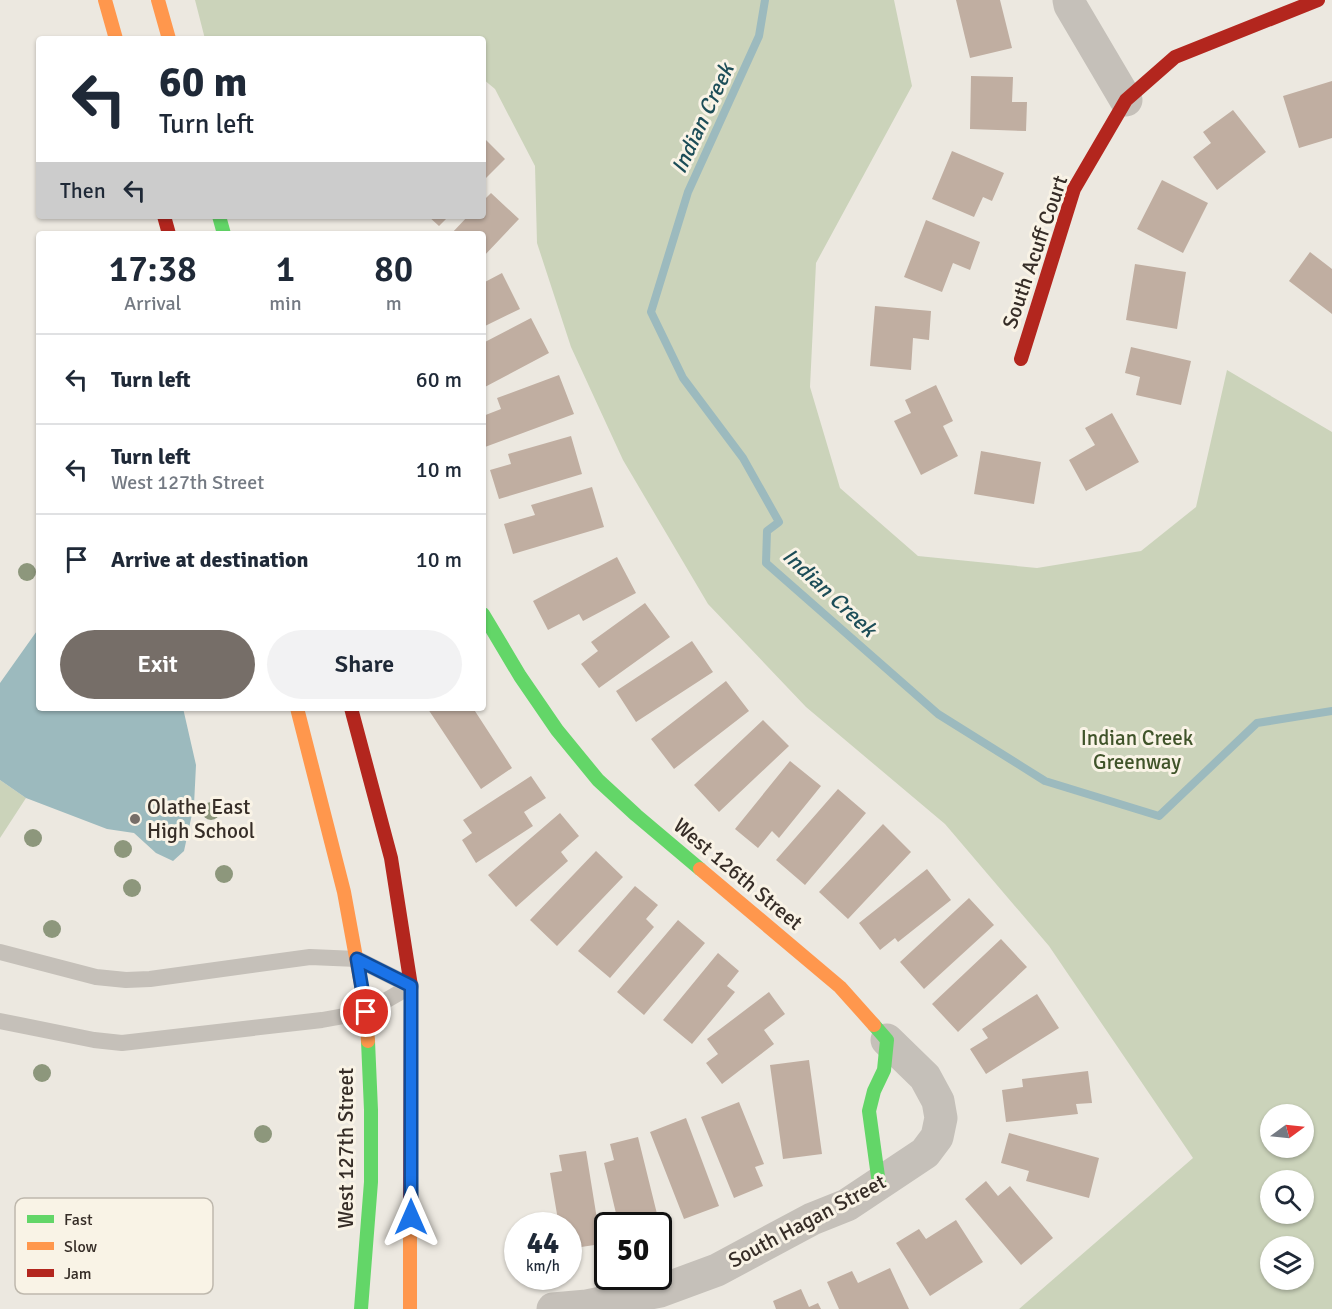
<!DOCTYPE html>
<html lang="en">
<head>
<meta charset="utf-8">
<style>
	body { margin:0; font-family:Signika,sans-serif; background:#f2f2f3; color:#1f2937; height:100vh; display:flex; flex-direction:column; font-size:22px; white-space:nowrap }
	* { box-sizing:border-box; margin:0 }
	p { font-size:20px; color:#747a83 }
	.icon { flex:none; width:33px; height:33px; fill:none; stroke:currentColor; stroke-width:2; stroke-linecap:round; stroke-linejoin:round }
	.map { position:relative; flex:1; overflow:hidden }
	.details { position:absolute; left:36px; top:231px; width:450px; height:480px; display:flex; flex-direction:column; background:#fff; border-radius:6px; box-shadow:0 2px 4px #0004 }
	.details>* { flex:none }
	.hud { position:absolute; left:36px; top:36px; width:450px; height:183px; border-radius:6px; box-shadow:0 2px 4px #0004; background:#fff; color:#1f2937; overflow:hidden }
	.needle { width:39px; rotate:75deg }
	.fabs { position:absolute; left:1260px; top:1104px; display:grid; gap:12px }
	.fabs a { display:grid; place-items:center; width:54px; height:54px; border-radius:50%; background:#fff; box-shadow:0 2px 4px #0004; font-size:30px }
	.speed { position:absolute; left:504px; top:1212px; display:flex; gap:12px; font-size:30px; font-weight:700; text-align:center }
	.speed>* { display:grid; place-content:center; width:78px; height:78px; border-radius:50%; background:#fff; box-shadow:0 2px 4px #0004; line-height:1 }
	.speed small { font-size:15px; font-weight:400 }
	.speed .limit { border:3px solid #111; border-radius:9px; background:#fff; color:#111 }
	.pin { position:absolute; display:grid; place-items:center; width:51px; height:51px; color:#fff; margin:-26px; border:3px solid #fff; border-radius:50%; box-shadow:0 2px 6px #0007 }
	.me { position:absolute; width:66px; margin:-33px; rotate:0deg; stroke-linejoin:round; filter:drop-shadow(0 0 4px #0008) }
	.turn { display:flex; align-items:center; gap:21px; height:126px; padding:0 24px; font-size:27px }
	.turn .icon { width:78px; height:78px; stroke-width:2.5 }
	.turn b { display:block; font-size:42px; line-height:51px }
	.then { display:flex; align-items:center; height:57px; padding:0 24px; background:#0003; gap:12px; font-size:22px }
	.eta { display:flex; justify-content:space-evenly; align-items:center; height:102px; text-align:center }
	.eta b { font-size:36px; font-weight:600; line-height:42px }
	.primary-button { display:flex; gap:12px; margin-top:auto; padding:12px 24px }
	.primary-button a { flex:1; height:69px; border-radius:36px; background:#766e68; color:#fff; font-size:24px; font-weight:600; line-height:69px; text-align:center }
	.primary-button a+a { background:#f2f2f3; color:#1f2937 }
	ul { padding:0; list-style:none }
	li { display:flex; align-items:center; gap:18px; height:90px; padding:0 24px; border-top:2px solid #e0e1e3 }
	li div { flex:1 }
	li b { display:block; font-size:22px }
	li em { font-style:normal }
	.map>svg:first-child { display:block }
</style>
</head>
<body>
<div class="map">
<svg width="1332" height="1309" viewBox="0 0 1332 1309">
	<rect width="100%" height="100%" fill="#ece8e0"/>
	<path fill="#cbd3ba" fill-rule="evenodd" d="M195 0H894L912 86 816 263 810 387 840 488 918 556 1037 568 1141 551 1196 507 1227 370 1332 432V1309H1019L1193 1158 1049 946 945 824 806 707 708 604 623 460 571 347 537 243 535 166 495 89 483 79V39H205ZM1270 1114H1304V1148H1270ZM1270 1180H1304V1214H1270ZM1270 1246H1304V1280H1270Z
		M0 780 26 798 0 838Z"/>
	<path fill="#9cbabe" d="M39 628V708H183L196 765 194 805 184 851 173 861 156 853 134 833 107 829 26 798 0 780V683Z"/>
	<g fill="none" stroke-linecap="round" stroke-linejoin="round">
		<path stroke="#9cbabe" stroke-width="8" d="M765 0 759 36 688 192 651 312 683 378 743 458 779 522 767 531 766 563 938 714 1045 781 1159 816 1257 723 1332 711"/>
	</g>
	<path fill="#c0aea1" d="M956 0H1000L1012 48 970 58Z
		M971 76 1013 77 1012 102H1027L1026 131 970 129Z
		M1332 81V138L1299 148 1283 96Z
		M1233 110 1266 152 1217 190 1193 157 1211 143 1203 132Z
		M483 137 505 159 483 181Z
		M952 151 1004 173 992 201 983 197 974 217 932 199Z
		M1162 180 1208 203 1183 253 1137 229Z
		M491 193 519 219 483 257V234H451L468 216H483V201Z
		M428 216H449L439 226Z
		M926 220 980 242 970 270 953 263 942 292 904 277Z
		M1310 252 1332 269V314L1289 281Z
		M1135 264 1186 272 1177 329 1126 320Z
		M502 273 520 309 483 327V283Z
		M875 306 931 311 929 340 913 338 911 370 870 366Z
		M531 318 549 353 483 388V343Z
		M1131 347 1191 361 1181 405 1136 395 1140 377 1125 373Z
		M559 375 574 414 485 447 483 442V416L501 409 497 398Z
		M936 385 953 421 943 426 958 456 921 475 894 421 911 413 905 400Z
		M1112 413 1139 462 1086 491 1069 460 1095 445 1085 428Z
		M571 436 582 474 499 499 490 470 511 464 508 454Z
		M981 451 1041 462 1034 504 974 494Z
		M592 487 604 527 513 554 504 524 535 515 531 505Z
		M617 557 636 593 583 621 579 614 548 630 533 601Z
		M645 603 670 637 599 688 581 664 598 651 591 642Z
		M692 641 713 672 636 722 616 691Z
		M726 681 749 711 674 769 651 739Z
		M430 708H473L512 768 481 789 428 709Z
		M763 720 789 746 719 812 694 785Z
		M790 761 821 786 779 838 772 831 758 848 735 829Z
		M531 776 546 798 524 812 533 826 476 863 462 840 472 833 463 820Z
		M838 789 866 813 805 885 776 860Z
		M560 813 579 836 561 852 568 861 516 907 488 875Z
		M883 824 911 852 848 919 819 892Z
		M596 851 623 877 557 946 530 920Z
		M927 869 951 900 898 942 895 938 880 950 859 923Z
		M635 886 658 905 646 919 654 927 610 978 578 951Z
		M969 898 994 925 924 989 900 962Z
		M678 920 705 943 644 1015 617 992Z
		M1001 939 1027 967 958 1032 932 1004Z
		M718 953 739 971 727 986 735 992 692 1044 663 1020Z
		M769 992 785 1014 764 1030 774 1044 722 1084 706 1063 718 1054 707 1039Z
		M1037 994 1059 1028 986 1074 970 1049 988 1038 982 1029Z
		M809 1060 822 1154 783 1159 770 1065Z
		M1088 1071 1092 1103 1076 1104 1078 1114 1006 1122 1002 1090 1023 1087 1022 1079Z
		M739 1102 764 1164 755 1167 763 1186 734 1198 701 1117Z
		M686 1118 719 1206 684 1219 650 1132Z
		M1009 1133 1099 1158 1089 1198 1026 1181 1029 1171 1001 1163Z
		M638 1137 660 1226H619L604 1163 614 1160 610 1144Z
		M586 1151 601 1244 568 1249V1226H559L550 1173 562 1171 559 1155Z
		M986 1181 998 1196 1010 1186 1053 1238 1021 1265 965 1199Z
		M956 1220 983 1262 930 1296 896 1243 919 1229 926 1239Z
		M890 1268 909 1309H839L827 1282 852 1271 858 1283Z
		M801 1289 809 1307 818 1303 821 1309H776L773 1301Z"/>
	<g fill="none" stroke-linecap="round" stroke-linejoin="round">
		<path stroke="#c5c0b9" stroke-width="16" d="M0 952 96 977 126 980 150 979 310 957 357 959 411 986
			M0 1021 94 1040 122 1043 322 1020 366 1012 411 986"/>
		<path stroke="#c5c0b9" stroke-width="33" d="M1069 0 1070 5 1126 100
			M553 1309 587 1306 660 1291 717 1270 812 1219 847 1205 925 1153 937 1137 941 1118 938 1101 925 1077 887 1040"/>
		<path stroke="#63d668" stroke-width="14" d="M219 216 224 234
			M483 614 520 676 557 730 598 780 636 815 700 869
			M874 1025 887 1040 884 1070 874 1091 869 1111 879 1184
			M361 1309 371 1182V1110L368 1041"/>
		<path stroke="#ff974d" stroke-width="14" d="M105 0 116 39
			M158 0 169 39
			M297 708 344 892 366 1012 368 1041
			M700 869 840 987 874 1025
			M410 1309V1216"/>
		<path stroke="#b3261e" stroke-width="14" d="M164 216 169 234
			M1021 359 1074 189 1126 100 1175 57 1318 0
			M351 708 391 858 411 986 410 1216"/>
	</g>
	<g fill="#8d977c">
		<circle cx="27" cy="572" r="9"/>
		<circle cx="211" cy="811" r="9"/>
		<circle cx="33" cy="838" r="9"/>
		<circle cx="123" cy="849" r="9"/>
		<circle cx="224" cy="874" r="9"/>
		<circle cx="132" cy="888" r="9"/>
		<circle cx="52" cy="929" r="9"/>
		<circle cx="42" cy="1073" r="9"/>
		<circle cx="263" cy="1134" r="9"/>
	</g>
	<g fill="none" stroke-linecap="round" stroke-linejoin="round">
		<defs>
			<path id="route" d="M366 1012 357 959 411 986V1217"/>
		</defs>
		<use href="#route" stroke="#114b97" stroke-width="15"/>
		<use href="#route" stroke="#1a73e8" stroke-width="10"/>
	</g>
	<circle fill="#766e68" stroke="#f9f3e6" stroke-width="2" cx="135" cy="819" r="6"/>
	<g text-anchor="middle" stroke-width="6" stroke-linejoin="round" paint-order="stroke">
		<g font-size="21" fill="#362d27" stroke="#f9f3e6">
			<text transform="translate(1035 252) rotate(-71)" y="7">South Acuff Court</text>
			<text transform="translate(738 874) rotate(40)" y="7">West 126th Street</text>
			<text transform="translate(346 1148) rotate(-90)" y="7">West 127th Street</text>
			<text transform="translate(807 1221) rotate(-28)" y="7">South Hagan Street</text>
		</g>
		<g font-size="21" fill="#40542a" stroke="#f9f3e6">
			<text x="1137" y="745">Indian Creek<tspan x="1137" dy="24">Greenway</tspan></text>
		</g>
		<g font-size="21" fill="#362d27" stroke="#f9f3e6" text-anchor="start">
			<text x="147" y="814">Olathe East<tspan x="147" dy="24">High School</tspan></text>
		</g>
		<g font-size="22" font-style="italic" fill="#1c4d58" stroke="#f9f3e6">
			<text transform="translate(702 118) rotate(-65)" y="8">Indian Creek</text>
			<text transform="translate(830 592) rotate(43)" y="8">Indian Creek</text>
		</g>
	</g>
	<rect x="15" y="1198" width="198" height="96" rx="9" fill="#f9f3e6" stroke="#beb8ad" stroke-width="1.5"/>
	<rect x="27" y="1215" width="27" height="8" fill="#63d668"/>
	<rect x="27" y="1242" width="27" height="8" fill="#ff974d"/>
	<rect x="27" y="1269" width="27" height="8" fill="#b3261e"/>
	<g font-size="16" fill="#362d27">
		<text x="64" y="1225">Fast</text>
		<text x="64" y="1252">Slow</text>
		<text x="64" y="1279">Jam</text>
	</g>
</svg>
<div class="fabs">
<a><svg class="needle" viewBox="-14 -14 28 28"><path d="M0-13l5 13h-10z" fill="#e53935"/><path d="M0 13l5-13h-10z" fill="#747a83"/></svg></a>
<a><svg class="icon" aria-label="search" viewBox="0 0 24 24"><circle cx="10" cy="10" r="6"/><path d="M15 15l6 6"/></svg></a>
<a><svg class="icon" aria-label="layers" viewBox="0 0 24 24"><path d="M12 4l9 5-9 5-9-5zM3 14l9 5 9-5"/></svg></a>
</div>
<div class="speed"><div>44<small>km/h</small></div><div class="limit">50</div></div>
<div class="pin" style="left:366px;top:1012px;background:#d93025"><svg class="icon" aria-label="arrive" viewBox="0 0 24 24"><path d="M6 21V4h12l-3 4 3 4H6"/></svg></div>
<svg class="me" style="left:411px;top:1217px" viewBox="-20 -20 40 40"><path d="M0-17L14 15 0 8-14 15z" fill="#1a73e8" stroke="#fff" stroke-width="4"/></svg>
<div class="hud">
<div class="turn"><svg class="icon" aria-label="left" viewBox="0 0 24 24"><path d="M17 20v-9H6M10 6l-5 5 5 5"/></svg><div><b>60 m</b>Turn left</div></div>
<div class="then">Then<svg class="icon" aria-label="left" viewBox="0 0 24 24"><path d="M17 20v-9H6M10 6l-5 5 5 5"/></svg></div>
</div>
<section class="details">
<div class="eta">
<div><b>17:38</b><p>Arrival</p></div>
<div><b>1</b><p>min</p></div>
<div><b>80</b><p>m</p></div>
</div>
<ul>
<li><svg class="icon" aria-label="left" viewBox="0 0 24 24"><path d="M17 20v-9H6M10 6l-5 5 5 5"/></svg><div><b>Turn left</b></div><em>60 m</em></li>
<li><svg class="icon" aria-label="left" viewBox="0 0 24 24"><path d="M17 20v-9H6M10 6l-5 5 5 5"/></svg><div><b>Turn left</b><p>West 127th Street</p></div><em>10 m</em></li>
<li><svg class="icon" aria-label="arrive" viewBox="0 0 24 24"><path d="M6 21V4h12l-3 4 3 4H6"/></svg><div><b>Arrive at destination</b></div><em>10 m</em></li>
</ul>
<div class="primary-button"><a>Exit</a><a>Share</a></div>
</section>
</div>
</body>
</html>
